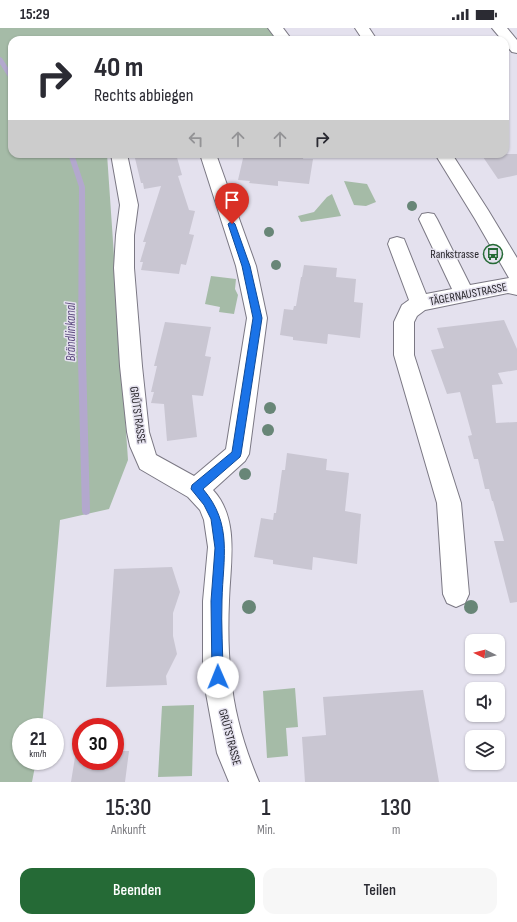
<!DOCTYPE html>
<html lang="de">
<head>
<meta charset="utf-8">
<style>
	body { margin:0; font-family:"Sofia Sans Condensed",sans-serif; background:#f7f7f7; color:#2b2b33; height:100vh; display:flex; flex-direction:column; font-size:15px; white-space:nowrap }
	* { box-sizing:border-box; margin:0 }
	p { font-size:13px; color:#7c7c81 }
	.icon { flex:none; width:22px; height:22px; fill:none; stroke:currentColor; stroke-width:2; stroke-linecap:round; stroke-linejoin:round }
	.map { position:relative; height:754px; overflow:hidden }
	.drawer { display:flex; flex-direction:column; background:#fff; flex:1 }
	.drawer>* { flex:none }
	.hud { position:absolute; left:8px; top:8px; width:501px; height:122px; border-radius:12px; box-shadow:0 1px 3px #0004; background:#fff; color:#2b2b33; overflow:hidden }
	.needle { width:26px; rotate:276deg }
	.controls { position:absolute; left:465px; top:606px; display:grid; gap:8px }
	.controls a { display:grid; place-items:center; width:40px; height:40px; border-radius:8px; background:#fff; box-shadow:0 1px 3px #0004; font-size:20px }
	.speed { position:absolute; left:12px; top:690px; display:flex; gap:8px; font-size:20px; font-weight:700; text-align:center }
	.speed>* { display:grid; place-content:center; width:52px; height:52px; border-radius:50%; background:#fff; box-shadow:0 1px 3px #0004; line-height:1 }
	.speed small { font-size:10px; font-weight:400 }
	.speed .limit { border:6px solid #d22; background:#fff; color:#111 }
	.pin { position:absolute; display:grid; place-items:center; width:34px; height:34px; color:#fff; margin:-41px -17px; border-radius:50% 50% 50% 0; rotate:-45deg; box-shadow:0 0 4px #0007 }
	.pin .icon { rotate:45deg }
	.me { position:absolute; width:44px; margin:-22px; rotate:359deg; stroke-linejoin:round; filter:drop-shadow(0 0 3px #0008) }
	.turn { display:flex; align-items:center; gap:14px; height:84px; padding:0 20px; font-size:18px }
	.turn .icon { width:52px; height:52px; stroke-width:2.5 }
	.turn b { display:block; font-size:28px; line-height:34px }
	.lanes { display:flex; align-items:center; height:38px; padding:0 20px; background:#0003; justify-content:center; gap:20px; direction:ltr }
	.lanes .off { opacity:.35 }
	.eta { display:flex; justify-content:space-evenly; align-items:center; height:68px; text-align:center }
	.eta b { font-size:24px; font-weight:600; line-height:28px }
	.primary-button { display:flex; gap:8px; margin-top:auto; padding:8px 20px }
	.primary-button a { flex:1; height:46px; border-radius:12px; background:#256a36; color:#fff; font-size:16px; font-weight:600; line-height:46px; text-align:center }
	.primary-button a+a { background:#f7f7f7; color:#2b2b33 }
	.status { display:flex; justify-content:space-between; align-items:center; height:28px; padding:0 20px; background:#fff; direction:ltr }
	.status svg { height:11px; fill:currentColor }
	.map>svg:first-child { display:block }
</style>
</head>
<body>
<div class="status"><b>15:29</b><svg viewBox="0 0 49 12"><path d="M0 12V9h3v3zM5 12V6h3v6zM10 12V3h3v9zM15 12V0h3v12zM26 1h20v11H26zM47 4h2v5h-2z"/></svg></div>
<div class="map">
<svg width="517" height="754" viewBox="0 0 517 754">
	<rect width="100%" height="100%" fill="#e4e1ee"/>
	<path fill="#a5bba7" d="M0 0H270L280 12H12V126H107L128 432 109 481 60 492 42 699H21V733H36L32 754H0Z
		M344 153 367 156 376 174 366 178 354 177Z
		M332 166 341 188 301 194 298 188 314 184 327 169Z
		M211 248 236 251 235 261 238 267 234 286 219 284 220 279 205 276Z
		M295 660 298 699 286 700 288 728 267 730 263 663Z
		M194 677 192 748 158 749 162 678Z"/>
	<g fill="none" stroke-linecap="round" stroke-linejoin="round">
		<path fill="#b3a8ce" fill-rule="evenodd" d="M0 29 2 30 12 46V53L10 52 0 36Z
			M68 126H74L85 159 86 331 90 483 89 486 86 487 83 486 82 483 78 331 79 159Z"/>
	</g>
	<path fill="#c9c6d2" d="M134 126H176L182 147 178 148 189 182 195 183 189 206 194 207 186 237 181 236 179 246 141 242 143 234H140L146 214H143L161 158 144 161 143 155H141Z
		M244 126H304L303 131H313L309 156 278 153V158L249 155 250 153 238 152Z
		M481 126H517V147L498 151Z
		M304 237 337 240 336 249 356 251 354 274 363 275 360 310 328 306 327 316 293 312V309L280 307 284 281 293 282 294 278H296L301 249H302Z
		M504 292 517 321V342L498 345 503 356 492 357 496 395 517 394V574L510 575 494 513H504L493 473H492L489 461H485L478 431H474L468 408 472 407 460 364 447 366 431 322 444 320 437 300Z
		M165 294 211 299 205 328 211 329 203 368 192 367 197 409 167 413 164 376 151 375 154 364H151L157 338H154Z
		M287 425 327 431 326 442 349 445 345 483 361 486 357 536 313 529 312 542 273 536V532L254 529 261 490 273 492 274 485H276L282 442H285Z
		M172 539 180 564 173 585V608L177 626 166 648 167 657 106 659 114 541Z
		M423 662 439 754H305L302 709 326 707 323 669Z
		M76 723H81V733H115V723H129L125 754H71Z"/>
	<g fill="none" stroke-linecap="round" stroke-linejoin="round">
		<defs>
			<path id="minor" d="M268 0H283L292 12H277Z
				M355 0H369L377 12H363Z
				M492 0H507L517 12V25L512 24 505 16V12H502Z
				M111 126H127L138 177 134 207V240L142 338 149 404 156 427 194 448 226 421 247 290 236 238 200 126H216L256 238 267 290 249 426 245 433 213 462C240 491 230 536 229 573 228 597 228 624 231 649 234 685 245 721 259 754H229L217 725 203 649V573L208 519 204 492 200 482 188 469 140 441 130 418 127 404 120 338 114 240 116 207 120 177Z
				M435 126H452L488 182 517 230V267L508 265 425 282 417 288 414 294V327L461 475 469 566 465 575 456 579 447 575 443 566 437 475 394 327V294L402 277 409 272 388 216 390 211 397 209 404 211 426 266 452 261 419 191 422 186 428 185 434 186 437 191 470 257 509 250 475 191Z"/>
		</defs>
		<use href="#minor" stroke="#7b7884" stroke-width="2"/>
		<use href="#minor" fill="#fff" fill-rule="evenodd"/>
	</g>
	<g fill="#688677">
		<circle cx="412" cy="178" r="5"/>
		<circle cx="269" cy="204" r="5"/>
		<circle cx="276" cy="237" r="5"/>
		<circle cx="270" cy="380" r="6"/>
		<circle cx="268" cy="402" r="6"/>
		<circle cx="245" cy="446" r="6"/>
		<circle cx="249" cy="579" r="7"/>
		<circle cx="471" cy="579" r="7"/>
	</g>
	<path fill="#1a73e8" stroke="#114b97" d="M232 193 235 196 250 238 262 290 241 426 240 429 203 461C233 496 223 530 222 572 221 597 223 623 223 649L222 653 218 655 213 653 212 649 211 573 215 520 211 491 204 477 191 461 192 457 232 424 253 290 242 238 228 196Z"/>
	<defs>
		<symbol id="bus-ring" viewBox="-11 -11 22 22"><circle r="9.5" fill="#e4e1ee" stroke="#256a36" stroke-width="1.5"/><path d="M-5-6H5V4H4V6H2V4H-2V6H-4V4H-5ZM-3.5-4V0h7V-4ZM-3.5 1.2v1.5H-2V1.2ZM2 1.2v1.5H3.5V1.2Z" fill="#256a36"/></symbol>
	</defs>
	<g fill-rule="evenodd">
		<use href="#bus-ring" x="482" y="215" width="22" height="22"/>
	</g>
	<g text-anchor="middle" stroke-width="3" stroke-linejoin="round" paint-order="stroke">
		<g font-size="12" fill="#27252a" stroke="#e4e1ee" text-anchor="end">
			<text x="479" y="230">Rankstrasse</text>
		</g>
		<g font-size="12" fill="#27252a" stroke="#e4e1ee">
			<text transform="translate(468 266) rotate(-11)" y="4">TÄGERNAUSTRASSE</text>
			<text transform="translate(138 387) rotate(82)" y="4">GRÜTSTRASSE</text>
			<text transform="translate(230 709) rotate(75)" y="4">GRÜTSTRASSE</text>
		</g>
		<g font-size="13" font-style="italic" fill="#5e4c80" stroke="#e4e1ee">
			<text transform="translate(70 304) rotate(-90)" y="5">Brändlinkanal</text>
		</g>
	</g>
</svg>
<div class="controls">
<a><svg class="needle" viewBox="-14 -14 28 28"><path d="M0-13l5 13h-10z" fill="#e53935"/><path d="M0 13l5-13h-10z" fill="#7c7c81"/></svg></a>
<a><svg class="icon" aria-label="sound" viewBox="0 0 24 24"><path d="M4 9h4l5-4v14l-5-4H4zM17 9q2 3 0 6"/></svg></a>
<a><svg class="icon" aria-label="layers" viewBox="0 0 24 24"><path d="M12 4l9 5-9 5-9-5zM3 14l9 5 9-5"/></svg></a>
</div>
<div class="speed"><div>21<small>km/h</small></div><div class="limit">30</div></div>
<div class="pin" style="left:232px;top:196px;background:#d93025"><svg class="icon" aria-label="arrive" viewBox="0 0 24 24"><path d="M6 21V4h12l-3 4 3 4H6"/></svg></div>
<svg class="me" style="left:218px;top:649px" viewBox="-20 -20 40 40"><circle r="19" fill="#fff"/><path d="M0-13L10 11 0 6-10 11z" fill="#1a73e8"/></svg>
<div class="hud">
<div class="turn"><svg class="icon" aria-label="right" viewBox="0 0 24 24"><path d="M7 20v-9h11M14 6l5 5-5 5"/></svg><div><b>40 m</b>Rechts abbiegen</div></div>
<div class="lanes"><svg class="icon off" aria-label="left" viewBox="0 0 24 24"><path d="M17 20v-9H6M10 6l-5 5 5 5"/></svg><svg class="icon off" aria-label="ahead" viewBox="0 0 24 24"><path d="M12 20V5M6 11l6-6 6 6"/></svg><svg class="icon off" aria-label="ahead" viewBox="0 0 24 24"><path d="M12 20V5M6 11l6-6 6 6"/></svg><svg class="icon" aria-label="right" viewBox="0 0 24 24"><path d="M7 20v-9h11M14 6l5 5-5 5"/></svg></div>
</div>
</div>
<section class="drawer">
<div class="eta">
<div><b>15:30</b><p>Ankunft</p></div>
<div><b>1</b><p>Min.</p></div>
<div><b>130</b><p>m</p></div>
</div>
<div class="primary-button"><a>Beenden</a><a>Teilen</a></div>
</section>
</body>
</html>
